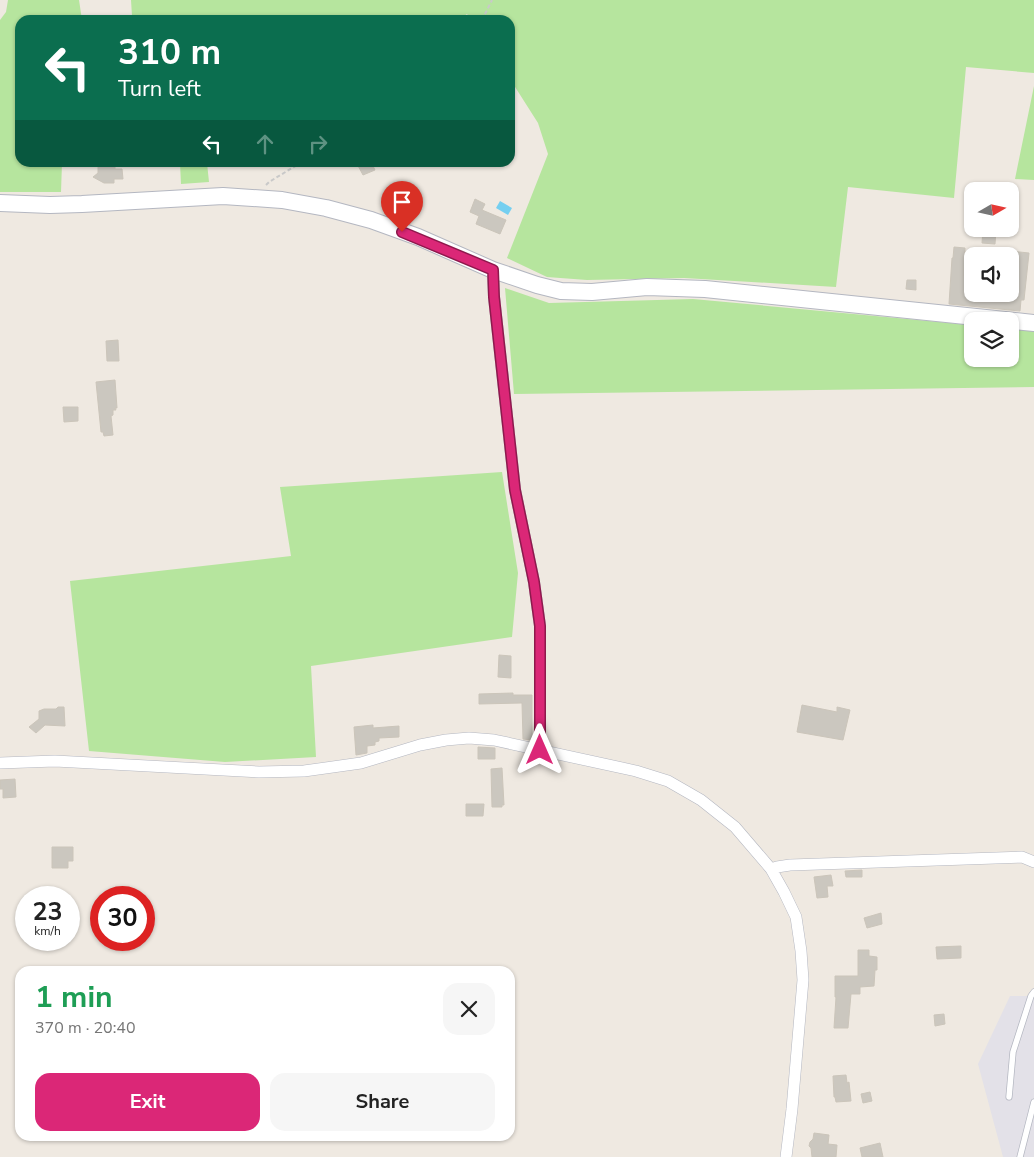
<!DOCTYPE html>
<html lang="en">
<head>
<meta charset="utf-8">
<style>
	body { margin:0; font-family:"Nunito Sans",sans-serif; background:#f6f6f6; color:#222; height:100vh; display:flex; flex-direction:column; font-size:19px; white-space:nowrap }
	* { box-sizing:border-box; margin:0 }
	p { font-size:16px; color:#767676 }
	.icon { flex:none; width:28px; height:28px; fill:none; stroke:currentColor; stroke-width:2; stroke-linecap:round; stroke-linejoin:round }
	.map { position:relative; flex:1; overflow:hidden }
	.panel { position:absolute; left:15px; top:966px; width:500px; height:175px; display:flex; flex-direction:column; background:#fff; border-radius:15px; box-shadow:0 1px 4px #0004 }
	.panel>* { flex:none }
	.banner { position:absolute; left:15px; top:15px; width:500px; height:152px; border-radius:15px; box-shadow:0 1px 4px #0004; background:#0b6e4f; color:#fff; overflow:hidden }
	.needle { width:32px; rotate:81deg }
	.fabs { position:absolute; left:964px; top:182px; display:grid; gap:10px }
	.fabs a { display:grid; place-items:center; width:55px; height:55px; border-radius:10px; background:#fff; box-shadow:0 1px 4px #0004; font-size:25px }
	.speed { position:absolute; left:15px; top:886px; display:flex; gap:10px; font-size:25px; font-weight:700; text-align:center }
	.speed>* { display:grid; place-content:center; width:65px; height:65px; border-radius:50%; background:#fff; box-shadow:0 1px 4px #0004; line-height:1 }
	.speed small { font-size:12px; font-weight:400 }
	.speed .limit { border:8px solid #d22; background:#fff; color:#111 }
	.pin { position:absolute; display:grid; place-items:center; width:42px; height:42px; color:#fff; margin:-51px -21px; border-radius:50% 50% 50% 0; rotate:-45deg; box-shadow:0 0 5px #0007 }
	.pin .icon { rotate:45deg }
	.me { position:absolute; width:55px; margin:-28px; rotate:0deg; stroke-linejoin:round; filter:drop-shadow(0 0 4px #0008) }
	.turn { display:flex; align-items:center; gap:18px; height:105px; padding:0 20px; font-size:22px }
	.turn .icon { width:65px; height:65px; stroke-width:2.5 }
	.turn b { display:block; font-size:35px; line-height:42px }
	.lanes { display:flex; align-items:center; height:48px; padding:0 20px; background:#0003; justify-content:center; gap:25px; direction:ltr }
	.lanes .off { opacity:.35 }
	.round { display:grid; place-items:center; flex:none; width:52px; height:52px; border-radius:15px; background:#f6f6f6 }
	.headline { display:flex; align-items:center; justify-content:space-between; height:85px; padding:0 20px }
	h1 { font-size:30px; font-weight:700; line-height:38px; color:#1e9e55 }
	.primary-button { display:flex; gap:10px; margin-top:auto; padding:10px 20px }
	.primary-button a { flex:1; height:58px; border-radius:15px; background:#db2777; color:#fff; font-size:20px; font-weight:700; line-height:58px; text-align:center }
	.primary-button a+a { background:#f6f6f6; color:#222 }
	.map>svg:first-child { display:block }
</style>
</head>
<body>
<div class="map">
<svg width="1034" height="1157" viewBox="0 0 1034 1157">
	<rect width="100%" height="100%" fill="#efe9e1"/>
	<path fill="#e3e1e8" d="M1010 996H1034V1157H1003L978 1064Z"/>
	<path fill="#b6e59e" d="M8 0H79L82 20H20V162L62 163 61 192H0V20L6 12Z
		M131 0H1034V73L966 67 954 198 848 187 836 287 684 278 587 280 547 277 507 258 548 154 538 123 510 79V20H471L467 14 458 20H119L132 16Z
		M1034 86V180L1015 179Z
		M180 163H207L209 182 181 184Z
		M505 288 549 303 693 299 972 325V359H1010V328L1034 330V387L514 394Z
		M502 472 518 573 512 637 311 666 316 757 225 762 89 751 70 581 291 556 280 487Z"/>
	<path fill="#75cff0" d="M500 201 512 208 508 215 496 208Z"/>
	<path fill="#cbc7bf" stroke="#cbc5ba" d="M356 162H371L375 170 363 175Z
		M115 165V169H122L123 179H114V183H104L93 177 98 173V166Z
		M475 199 485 204 482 210 506 220 500 234 476 224 479 216 470 212Z
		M983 229H996L995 244 982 243Z
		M954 247 965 248 964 276H972L970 299 1000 300 1001 294H1010V251L1029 253 1024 300H1021L1020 311 949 304 952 258H953Z
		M907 280H916V290L906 289Z
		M118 340 119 361H107L106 341Z
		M115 380 117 408H115L116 410H113V415L111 416 113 435 104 436 103 432H101L96 382Z
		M63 407H78V421L64 422Z
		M499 655 511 656V678L498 677Z
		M513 693V695H532V740L523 739 522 703 479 704V694Z
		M802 705 837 712V707L850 710 843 740 797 732Z
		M58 707H64L65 726 45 725 36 733 29 727 39 719V711L44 709H56Z
		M373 725V728L399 726V737L379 738V741L375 742V745L367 746V753L356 755 354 727Z
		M478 747 495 748V759H478Z
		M502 768 504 805H502V807H492L491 769Z
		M15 779 16 797 3 798V789H0V780Z
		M466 804H484L483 816H466Z
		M52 847H73V861H68V868H52Z
		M862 870V877H846L845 871Z
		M831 875 833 886H827L828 897 817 898 814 877Z
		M881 913 882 924 867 928 864 918Z
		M961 946V958L937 959 936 947Z
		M858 950H869V956L877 957V970H875L874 986 860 987V994H851L848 1028H834L836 997H835V976H858Z
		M944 1014 945 1024 935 1026 934 1015Z
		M846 1075 847 1083 849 1082 851 1101 836 1102 835 1097H834L833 1076Z
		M870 1092 872 1101 863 1103 861 1094Z
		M814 1133 829 1135 828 1144 837 1145 836 1157H812L811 1148 809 1146 810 1142 813 1139Z
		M880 1143 883 1157H862L860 1148Z"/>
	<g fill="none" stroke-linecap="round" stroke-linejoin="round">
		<defs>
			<path id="lane" d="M1009 1097 1013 1052 1031 996 1034 992
				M1020 1157 1034 1102"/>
			<path id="street" d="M493 270 494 297 515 490 534 582 540 626V750
				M0 763 55 761 259 772 304 771 361 763 420 745 446 740 469 738 494 740 636 771 668 781 701 800 735 827 771 869 784 892 796 917 801 951 803 980 792 1109 786 1157
				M771 869 777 867 790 865 1022 857 1034 862"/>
			<path id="secondary" d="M0 203 50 205 82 204 223 196 282 200 326 208 371 220 418 237 493 270 537 285 561 291 592 292 647 287 705 289 1034 323"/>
		</defs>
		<use href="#lane" stroke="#b4b7c1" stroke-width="7"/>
		<use href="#street" stroke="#b4b7c1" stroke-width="12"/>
		<use href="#secondary" stroke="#b4b7c1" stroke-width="18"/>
		<path stroke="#c9c9c9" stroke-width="2" stroke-dasharray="4 2.5" stroke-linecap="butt" d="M482 20 492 0
			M266 185 269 182 302 162"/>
		<use href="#lane" stroke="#fff" stroke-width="5.5"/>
		<use href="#street" stroke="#fff" stroke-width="11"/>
		<use href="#secondary" stroke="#fff" stroke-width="16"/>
	</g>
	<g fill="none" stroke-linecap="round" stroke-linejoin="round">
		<defs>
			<path id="route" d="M402 232 493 270 494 297 515 490 534 582 540 626V750"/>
		</defs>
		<use href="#route" stroke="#8e194d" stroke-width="12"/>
		<use href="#route" stroke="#db2777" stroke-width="9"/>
	</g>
</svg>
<div class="fabs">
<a><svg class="needle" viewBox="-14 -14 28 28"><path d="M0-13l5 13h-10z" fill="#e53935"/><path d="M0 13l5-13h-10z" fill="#767676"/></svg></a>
<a><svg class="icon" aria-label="sound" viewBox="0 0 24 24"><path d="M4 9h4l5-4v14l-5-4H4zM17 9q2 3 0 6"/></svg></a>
<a><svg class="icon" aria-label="layers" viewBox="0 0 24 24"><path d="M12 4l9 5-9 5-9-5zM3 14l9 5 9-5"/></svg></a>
</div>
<div class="speed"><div>23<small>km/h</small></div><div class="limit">30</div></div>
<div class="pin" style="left:402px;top:232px;background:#d93025"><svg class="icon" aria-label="arrive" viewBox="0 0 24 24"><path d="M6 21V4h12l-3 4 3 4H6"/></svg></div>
<svg class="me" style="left:540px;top:750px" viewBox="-20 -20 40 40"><path d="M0-17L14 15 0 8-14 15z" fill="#db2777" stroke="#fff" stroke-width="4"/></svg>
<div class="banner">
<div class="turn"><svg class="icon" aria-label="left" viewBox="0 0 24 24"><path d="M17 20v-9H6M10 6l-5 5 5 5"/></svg><div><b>310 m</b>Turn left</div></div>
<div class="lanes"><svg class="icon" aria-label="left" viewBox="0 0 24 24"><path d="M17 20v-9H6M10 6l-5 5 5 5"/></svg><svg class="icon off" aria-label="ahead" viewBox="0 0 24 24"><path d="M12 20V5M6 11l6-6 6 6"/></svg><svg class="icon off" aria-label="right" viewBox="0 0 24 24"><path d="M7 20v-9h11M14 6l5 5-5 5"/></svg></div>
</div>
<section class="panel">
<div class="headline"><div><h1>1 min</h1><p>370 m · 20:40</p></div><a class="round"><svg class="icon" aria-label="close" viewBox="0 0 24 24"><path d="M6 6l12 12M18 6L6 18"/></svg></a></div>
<div class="primary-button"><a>Exit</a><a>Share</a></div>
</section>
</div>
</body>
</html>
